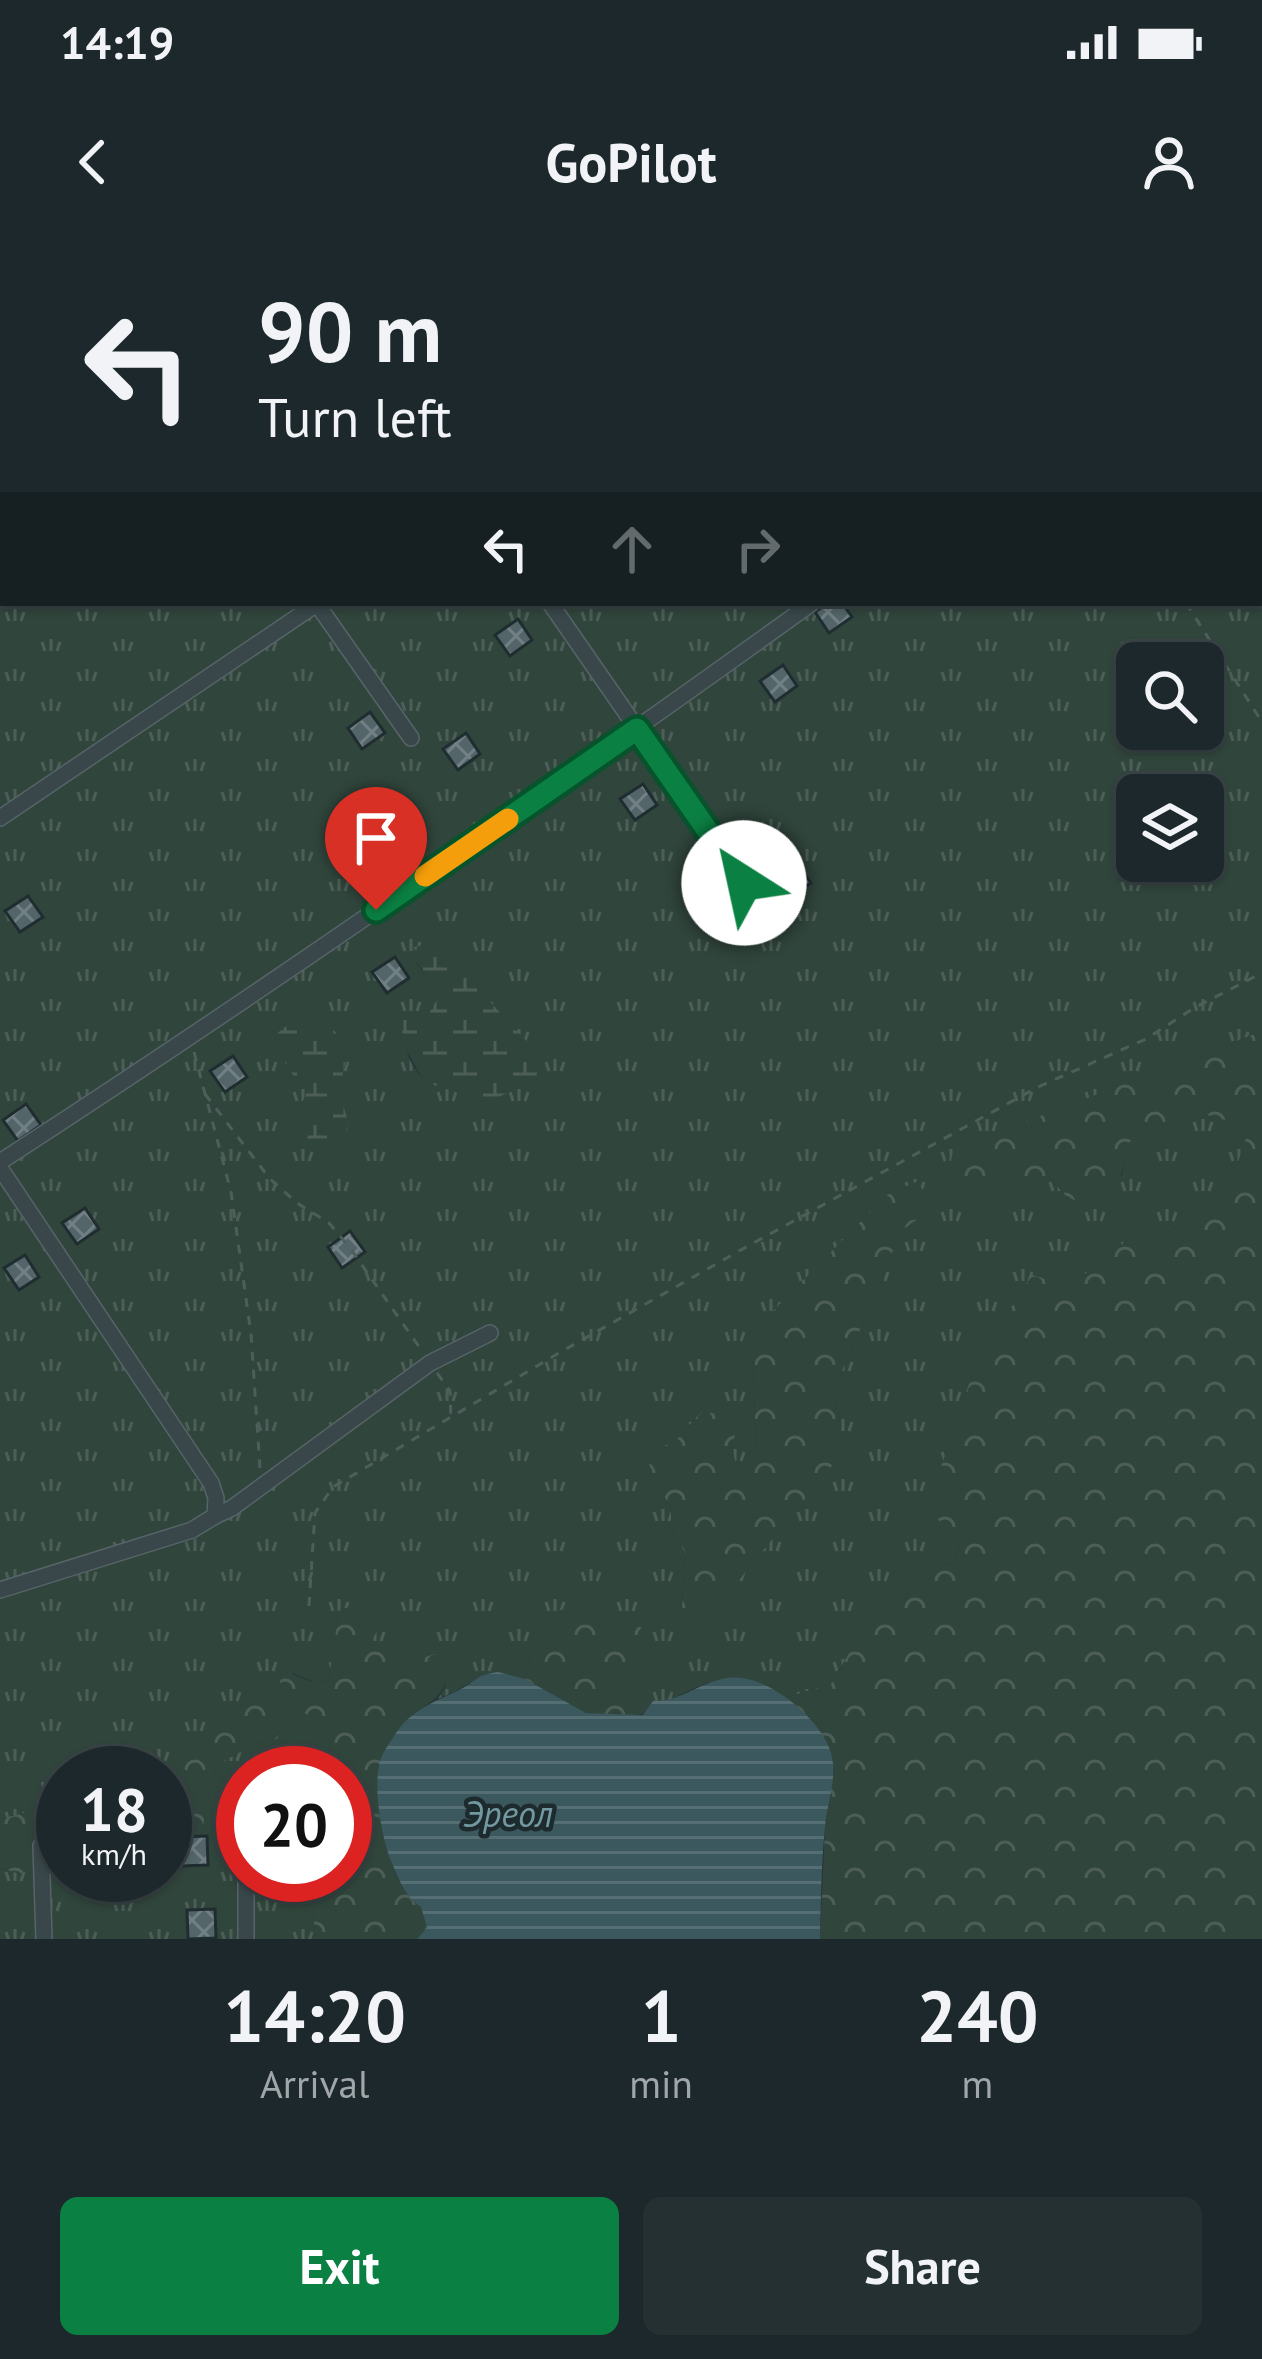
<!DOCTYPE html>
<html lang="en">
<head>
<meta charset="utf-8">
<style>
	body { margin:0; font-family:"PT Sans",sans-serif; background:#253033; color:#f1f3f6; height:100vh; display:flex; flex-direction:column; font-size:45px; white-space:nowrap }
	* { box-sizing:border-box; margin:0 }
	p { font-size:39px; color:#a0a6a9 }
	.icon { flex:none; width:66px; height:66px; fill:none; stroke:currentColor; stroke-width:2; stroke-linecap:round; stroke-linejoin:round }
	.map { position:relative; height:1699px; overflow:hidden }
	.details { display:flex; flex-direction:column; background:#1c282b; flex:1 }
	.details>* { flex:none }
	.top-card { position:absolute; left:0px; top:0px; width:1263px; height:366px; box-shadow:0 3px 9px #0004,0 0 0 3px #3a4447; background:#1c282b; color:#f1f3f6; overflow:hidden }
	.controls { position:absolute; left:1116px; top:402px; display:grid; gap:24px }
	.controls a { display:grid; place-items:center; width:108px; height:108px; border-radius:18px; background:#1c282b; box-shadow:0 3px 9px #0004,0 0 0 3px #3a4447; font-size:60px }
	.speed { position:absolute; left:36px; top:1506px; display:flex; gap:24px; font-size:60px; font-weight:700; text-align:center }
	.speed>* { display:grid; place-content:center; width:156px; height:156px; border-radius:50%; background:#1c282b; box-shadow:0 3px 9px #0004,0 0 0 3px #3a4447; line-height:1 }
	.speed small { font-size:30px; font-weight:400 }
	.speed .limit { border:18px solid #d22; background:#fff; color:#111 }
	.pin { position:absolute; display:grid; place-items:center; width:102px; height:102px; color:#fff; margin:-123px -51px; border-radius:50% 50% 50% 0; rotate:-45deg; box-shadow:0 0 12px #0007 }
	.pin .icon { rotate:45deg }
	.me { position:absolute; width:132px; margin:-66px; rotate:325deg; stroke-linejoin:round; filter:drop-shadow(0 0 9px #0008) }
	.turn { display:flex; align-items:center; gap:42px; height:252px; padding:0 60px; font-size:54px }
	.turn .icon { width:156px; height:156px; stroke-width:2.5 }
	.turn b { display:block; font-size:84px; line-height:102px }
	.lanes { display:flex; align-items:center; height:114px; padding:0 60px; background:#0003; justify-content:center; gap:60px; direction:ltr }
	.lanes .off { opacity:.35 }
	.eta { display:flex; justify-content:space-evenly; align-items:center; height:204px; text-align:center }
	.eta b { font-size:72px; font-weight:600; line-height:84px }
	.button { display:flex; gap:24px; margin-top:auto; padding:24px 60px }
	.button a { flex:1; height:138px; border-radius:18px; background:#0b8043; color:#fff; font-size:48px; font-weight:600; line-height:138px; text-align:center }
	.button a+a { background:#253033; color:#f1f3f6 }
	.status { display:flex; justify-content:space-between; align-items:center; height:84px; padding:0 60px; background:#1c282b; direction:ltr }
	.status svg { height:33px; fill:currentColor }
	header { display:flex; justify-content:space-between; align-items:center; height:156px; padding:0 60px; background:#1c282b; font-size:54px; font-weight:600 }
	.map>svg:first-child { display:block }
</style>
</head>
<body>
<div class="status"><b>14:19</b><svg viewBox="0 0 49 12"><path d="M0 12V9h3v3zM5 12V6h3v6zM10 12V3h3v9zM15 12V0h3v12zM26 1h20v11H26zM47 4h2v5h-2z"/></svg></div>
<header><svg class="icon" aria-label="back" viewBox="0 0 24 24"><path d="M15 5l-7 7 7 7"/></svg>GoPilot<svg class="icon" aria-label="person" viewBox="0 0 24 24"><circle cx="12" cy="8" r="4"/><path d="M4 21q1-7 8-7t8 7"/></svg></header>
<div class="map">
<svg width="1262" height="1699" viewBox="0 0 1262 1699">
	<defs>
		<pattern id="grass-tufts" width="24" height="20" patternUnits="userSpaceOnUse" patternTransform="scale(3)"><rect width="24" height="20" fill="#30453c"/><path d="M3 7l-1-3M5 7V3M7 7l1-3M15 17l-1-3M17 17v-4M19 17l1-3" fill="none" stroke="#4c5e57"/></pattern>
		<pattern id="forest-crowns" width="20" height="18" patternUnits="userSpaceOnUse" patternTransform="scale(3)"><rect width="20" height="18" fill="#30453c"/><path d="M2 6a3 3 0 1 1 6 0M12 15a3 3 0 1 1 6 0" fill="none" stroke="#4c5e57"/></pattern>
		<pattern id="wetland-marsh" width="20" height="14" patternUnits="userSpaceOnUse" patternTransform="scale(3)"><rect width="20" height="14" fill="#30453c"/><path d="M1 5h8M5 5V1M11 12h8M15 12V8" fill="none" stroke="#4c5e57"/></pattern>
		<pattern id="water-rules" width="6" height="5" patternUnits="userSpaceOnUse" patternTransform="scale(3)"><rect width="6" height="5" fill="#3b585e"/><path d="M0 2.5h6" fill="none" stroke="#556e74"/></pattern>
		<pattern id="building-cross-hatch" width="8" height="8" patternUnits="userSpaceOnUse" patternTransform="scale(3)"><rect width="8" height="8" fill="#536569"/><path d="M0 0l8 8M0 8l8-8" fill="none" stroke="#718084"/></pattern>
	</defs>
	<rect width="100%" height="100%" fill="#263639"/>
	<path fill="url(#grass-tufts)" fill-rule="evenodd" d="M45 0H1262V791L1237 802 988 956 1023 941 1049 937 1066 956 1122 935 1128 902 1207 875 1251 887 1237 925 1205 963 1172 991 1130 998 1070 1046 961 1301 954 1323 922 1326 899 1368 861 1393 831 1444 785 1458C741 1427 714 1437 670 1460 658 1466 649 1474 635 1475L638 1462 631 1448 654 1422 644 1389 623 1380 531 1415 525 1439C476 1426 479 1443 438 1459L446 1445C424 1426 405 1409 374 1409L371 1402 338 1376 329 1441 314 1442 293 1433 282 1455 155 1533H63V1563L0 1579V205L3 204V363H1260V3H48ZM1137 423H1203V489H1137ZM1137 555H1203V621H1137ZM414 720 535 842C494 847 430 868 409 818 405 807 405 791 403 779L426 778 438 758 435 747ZM347 813 338 853 348 884 298 873 307 852ZM929 964 919 978 900 991 877 1052 834 1148 840 1182 682 1367 685 1312 673 1292 670 1265 675 1202 701 1172 732 1206 735 1223 748 1224 756 1214 753 1119Z
		M289 1467 325 1480 331 1504 330 1512 317 1521 316 1533H243V1635H322C309 1654 313 1677 316 1699H0V1628L21 1634 36 1619 46 1614 63 1621V1635H165V1617L181 1622 199 1604 216 1525 255 1504 277 1499Z"/>
	<path fill="url(#forest-crowns)" d="M1262 791V1699H820L825 1587 834 1529 785 1458 831 1444 861 1393 899 1368 922 1326 954 1323 961 1301 927 1269 977 1120 1032 1035 1070 1046 1130 998 1172 991 1205 963 1237 925 1250 887 1207 875 1129 902C1121 937 1122 947 1089 967L1066 956 1049 937 1023 941 988 956 963 952 949 936 952 915 968 904Z
		M916 942 926 953 929 964 919 978 900 992 877 1052 834 1148 840 1182 838 1218 735 1345 707 1371 695 1375 682 1368 685 1312 673 1292 670 1265 657 1246 648 1221 655 1209 675 1202 701 1172 724 1174 737 1188 732 1206 735 1222 748 1224 756 1213 753 1119 767 1077 887 955Z
		M588 1362 644 1389 656 1406 654 1422 631 1448 639 1462 635 1475 586 1473 525 1439 531 1415 551 1373Z
		M356 1366 379 1373 383 1380 371 1402 374 1409H390L417 1420 434 1414 450 1429C440 1468 424 1460 402 1485 372 1519 374 1570 388 1611 395 1632 402 1655 421 1667L427 1689 417 1699H316C313 1677 309 1654 322 1635H345V1533H316L317 1521 330 1512 331 1504 324 1480 289 1468 277 1499 255 1504 216 1525 199 1604 181 1622 165 1617V1533H155L193 1509 249 1460 281 1454 280 1441C292 1427 300 1440 314 1442 315 1442 328 1441 329 1441L338 1376 341 1369Z
		M63 1563V1621L46 1614 36 1619 21 1634 0 1628V1579Z"/>
	<path fill="url(#wetland-marsh)" d="M425 705 464 734 534 809 538 831 534 842 472 868 456 852 433 845 421 836 402 802 403 778H426L438 758C434 738 414 728 414 707Z
		M321 777 342 799 347 813 339 853 349 884C339 908 331 912 306 906L308 894 298 873 307 852 290 831 272 800C284 783 301 779 321 777Z"/>
	<path fill="url(#water-rules)" d="M498 1432 525 1439 586 1473 643 1475 653 1461C685 1462 709 1433 742 1438 775 1442 822 1481 831 1513 838 1537 827 1563 825 1587 821 1624 821 1662 820 1699H417L427 1688 421 1667C404 1656 399 1639 391 1621 381 1595 372 1545 381 1518 385 1509 395 1494 401 1486 415 1469 438 1460 457 1451 477 1442 472 1436 498 1432Z"/>
	<path fill="url(#building-cross-hatch)" stroke="#202d30" stroke-width="3" d="M828 363H842L852 377 829 393 815 372Z
		M518 379 532 400 510 416 495 395Z
		M783 425 797 446 775 462 760 441Z
		M370 472 385 493 362 509 348 488Z
		M466 493 480 514 458 530 443 509Z
		M643 544 657 565 635 580 620 559Z
		M796 622 811 643 788 658 774 637Z
		M28 656 43 677 20 692 5 671Z
		M395 717 409 738 387 753 372 732Z
		M233 816 247 837 225 852 210 831Z
		M26 864 41 885 18 901 3 880Z
		M85 968 99 989 77 1004 62 983Z
		M350 991 365 1012 342 1028 328 1007Z
		M25 1015 39 1037 19 1050 4 1028Z
		M207 1596 208 1625 180 1626 179 1597Z
		M215 1669 216 1698 188 1699 187 1670Z"/>
	<g fill="none" stroke-linecap="round" stroke-linejoin="round">
		<defs>
			<path id="minor" d="M852 3 857 0
				M550 363 744 643
				M317 364 411 498
				M0 578 318 363
				M0 922C276 743 545 555 812 363
				M0 928 211 1243 216 1258 215 1276 192 1290 0 1350
				M215 1276 232 1268 430 1123 490 1093
				M41 1606 44 1699
				M246 1635V1699"/>
		</defs>
		<use href="#minor" stroke="#576467" stroke-width="18"/>
		<path stroke="#4e5f5b" stroke-width="3" stroke-dasharray="9 9" stroke-linecap="butt" d="M996 0 999 3
			M1260 62 1262 61
			M1186 363 1262 482
			M194 812 231 952 251 1094 260 1228
			M205 854 270 939 297 963 329 983 350 1008 422 1111
			M437 1133 450 1151 451 1180
			M309 1366 315 1273 333 1247 559 1113 748 1006 1038 847 1146 799 1194 768 1262 733"/>
		<use href="#minor" stroke="#39474a" stroke-width="15"/>
	</g>
	<g fill="none" stroke-linecap="round" stroke-linejoin="round">
		<defs>
			<path id="route" d="M376 670 637 489 744 643"/>
		</defs>
		<use href="#route" stroke="#07532c" stroke-width="30"/>
		<use href="#route" stroke="#0b8043" stroke-width="21"/>
		<path stroke="#f59e0b" stroke-width="21" d="M425 636 508 579"/>
	</g>
	<g text-anchor="middle" stroke-width="9" stroke-linejoin="round" paint-order="stroke">
		<g font-size="36" font-style="italic" fill="#7298a0" stroke="#1e2b2e">
			<text x="508" y="1587">Эреол</text>
		</g>
	</g>
</svg>
<div class="controls">
<a><svg class="icon" aria-label="search" viewBox="0 0 24 24"><circle cx="10" cy="10" r="6"/><path d="M15 15l6 6"/></svg></a>
<a><svg class="icon" aria-label="layers" viewBox="0 0 24 24"><path d="M12 4l9 5-9 5-9-5zM3 14l9 5 9-5"/></svg></a>
</div>
<div class="speed"><div>18<small>km/h</small></div><div class="limit">20</div></div>
<div class="pin" style="left:376px;top:670px;background:#d93025"><svg class="icon" aria-label="arrive" viewBox="0 0 24 24"><path d="M6 21V4h12l-3 4 3 4H6"/></svg></div>
<svg class="me" style="left:744px;top:643px" viewBox="-20 -20 40 40"><circle r="19" fill="#fff"/><path d="M0-13L10 11 0 6-10 11z" fill="#0b8043"/></svg>
<div class="top-card">
<div class="turn"><svg class="icon" aria-label="left" viewBox="0 0 24 24"><path d="M17 20v-9H6M10 6l-5 5 5 5"/></svg><div><b>90 m</b>Turn left</div></div>
<div class="lanes"><svg class="icon" aria-label="left" viewBox="0 0 24 24"><path d="M17 20v-9H6M10 6l-5 5 5 5"/></svg><svg class="icon off" aria-label="ahead" viewBox="0 0 24 24"><path d="M12 20V5M6 11l6-6 6 6"/></svg><svg class="icon off" aria-label="right" viewBox="0 0 24 24"><path d="M7 20v-9h11M14 6l5 5-5 5"/></svg></div>
</div>
</div>
<section class="details">
<div class="eta">
<div><b>14:20</b><p>Arrival</p></div>
<div><b>1</b><p>min</p></div>
<div><b>240</b><p>m</p></div>
</div>
<div class="button"><a>Exit</a><a>Share</a></div>
</section>
</body>
</html>
